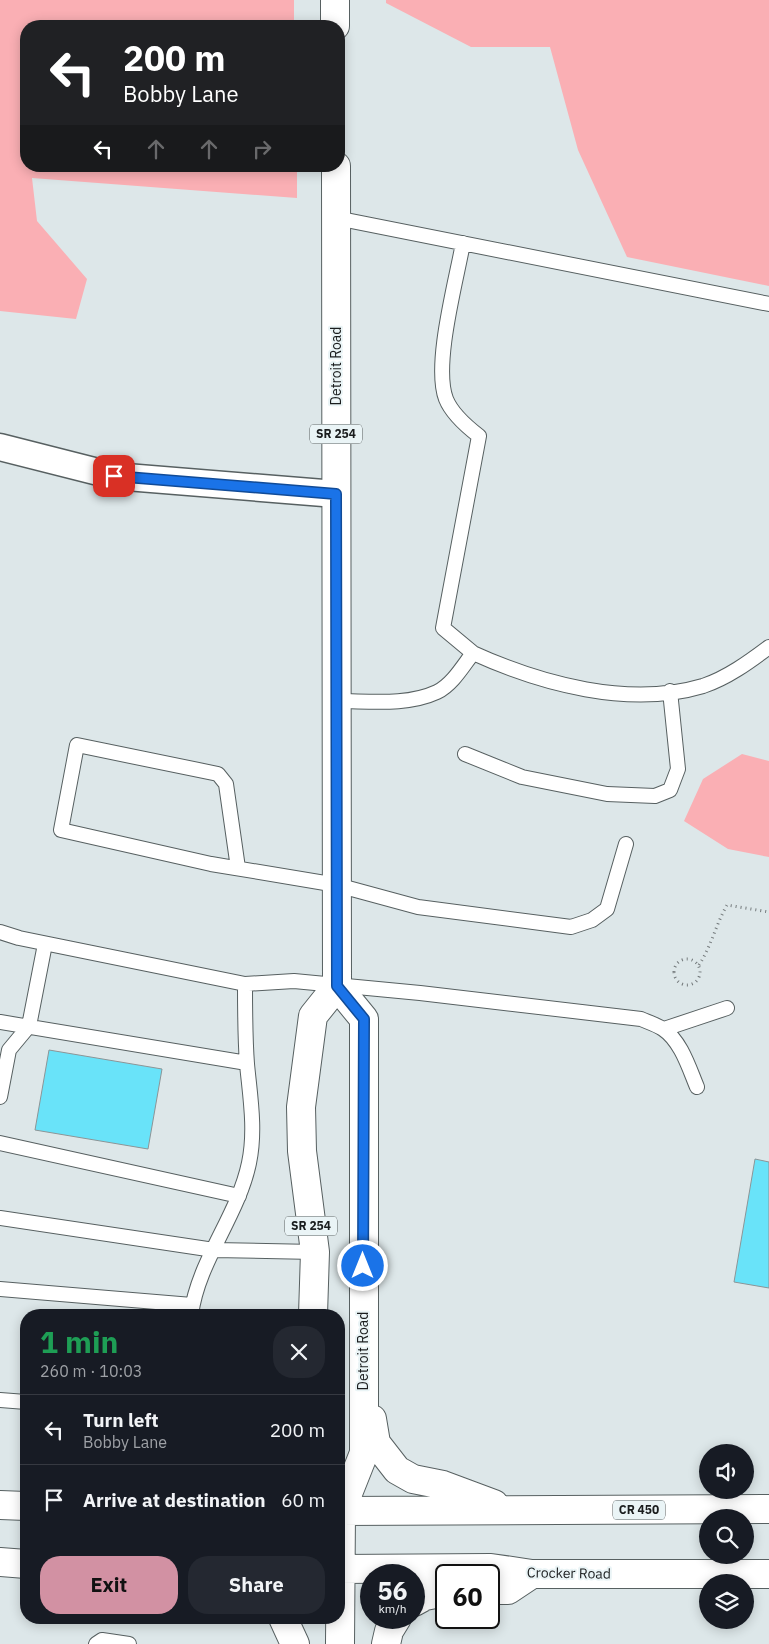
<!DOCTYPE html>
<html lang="en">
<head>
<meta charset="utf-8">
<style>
	body { margin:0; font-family:"IBM Plex Sans",sans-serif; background:#242831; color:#f1f3f6; height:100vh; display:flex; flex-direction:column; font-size:19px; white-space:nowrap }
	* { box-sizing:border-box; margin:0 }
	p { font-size:16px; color:#9ea1a6 }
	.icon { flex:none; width:28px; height:28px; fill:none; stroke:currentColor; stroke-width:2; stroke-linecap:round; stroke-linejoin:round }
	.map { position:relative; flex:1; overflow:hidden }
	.details { position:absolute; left:20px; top:1309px; width:325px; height:315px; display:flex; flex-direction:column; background:#171b24; border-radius:20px; box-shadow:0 2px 12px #0003 }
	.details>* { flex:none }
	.hud { position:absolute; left:20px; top:20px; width:325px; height:152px; border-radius:20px; box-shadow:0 2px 12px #0003; background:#202124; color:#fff; overflow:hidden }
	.buttons { position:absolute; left:699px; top:1444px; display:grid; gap:10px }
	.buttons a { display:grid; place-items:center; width:55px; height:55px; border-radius:50%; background:#171b24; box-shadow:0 2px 12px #0003; font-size:25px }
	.speed { position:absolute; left:360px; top:1564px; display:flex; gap:10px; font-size:25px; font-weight:700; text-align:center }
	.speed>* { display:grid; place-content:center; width:65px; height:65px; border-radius:50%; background:#171b24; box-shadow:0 2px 12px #0003; line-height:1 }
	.speed small { font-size:12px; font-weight:400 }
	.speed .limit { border:2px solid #111; border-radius:8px; background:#fff; color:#111 }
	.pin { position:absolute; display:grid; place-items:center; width:42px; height:42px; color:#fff; margin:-21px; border-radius:10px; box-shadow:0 2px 8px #0006 }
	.me { position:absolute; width:55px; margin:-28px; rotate:0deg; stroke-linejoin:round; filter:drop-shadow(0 0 4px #0008) }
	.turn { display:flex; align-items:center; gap:18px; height:105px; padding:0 20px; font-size:22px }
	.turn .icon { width:65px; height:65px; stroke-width:2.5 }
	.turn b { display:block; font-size:35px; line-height:42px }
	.lanes { display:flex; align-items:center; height:48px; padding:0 20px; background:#0003; justify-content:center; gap:25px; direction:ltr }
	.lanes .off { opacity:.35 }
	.round { display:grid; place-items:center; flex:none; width:52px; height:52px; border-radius:20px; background:#242831 }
	.overview { display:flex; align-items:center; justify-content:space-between; height:85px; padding:0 20px }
	h1 { font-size:30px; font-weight:700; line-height:38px; color:#1e9e55 }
	.button { display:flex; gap:10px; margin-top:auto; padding:10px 20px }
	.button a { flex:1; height:58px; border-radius:20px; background:#d291a3; color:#111; font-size:20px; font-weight:700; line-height:58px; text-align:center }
	.button a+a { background:#242831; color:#f1f3f6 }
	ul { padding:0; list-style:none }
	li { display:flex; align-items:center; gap:15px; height:70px; padding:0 20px; border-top:1px solid #363941 }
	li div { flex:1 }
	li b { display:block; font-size:19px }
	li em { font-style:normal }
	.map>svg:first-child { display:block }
</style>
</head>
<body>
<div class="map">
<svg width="769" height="1644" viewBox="0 0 769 1644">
	<rect width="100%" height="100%" fill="#dde7e9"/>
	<path fill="#faafb4" d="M0 0H294V26H26V166H297V198L32 178 37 221 87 279 76 319 0 311Z
		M386 0H769V286L627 257 578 150 550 47H471L386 3Z
		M742 754 769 761V857L728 849 684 821 703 779Z"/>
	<path fill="#69e3f9" stroke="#8c9597" d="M49 1050 162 1069 148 1149 35 1130Z
		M755 1159 769 1162V1288L734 1282Z"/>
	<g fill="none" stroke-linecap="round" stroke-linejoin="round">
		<defs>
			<path id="lane" d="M336 218 769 304
				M463 243C456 282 433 365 446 399 452 414 466 426 479 436L443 628 473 653
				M338 701C369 701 407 706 437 692 452 685 463 666 473 653 541 684 629 708 703 686 727 678 749 662 769 647
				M465 754 522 777 607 794 655 796 670 790 678 769 670 691
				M238 868 226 784 218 774 77 745 61 830 211 864 337 885 418 907 571 927 592 920 607 909 626 844
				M0 932 19 938 245 984 294 981 420 993 641 1019C648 1022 657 1025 663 1029 681 1041 689 1068 697 1087
				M0 1022 247 1063
				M664 1029 727 1008
				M0 1097 9 1050 29 1026 45 944
				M0 1143 239 1196
				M0 1218 214 1250 315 1252
				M0 1289 192 1305
				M191 1315C198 1261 238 1216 249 1163 256 1130 250 1096 247 1064 245 1037 245 1010 245 984
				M0 1400 26 1402
				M96 1644 102 1640 129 1644"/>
			<path id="street" d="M0 447 114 476 336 494"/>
			<path id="primary" d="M335 0V26
				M337 986 364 1019V1453L341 1511
				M313 1315 315 1252 302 1151 301 1107 313 1016 337 986 336 166
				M372 1419 376 1443 397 1470 413 1479 443 1485 494 1504
				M339 1499 341 1511 340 1644
				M0 1505 26 1506
				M339 1511 769 1509
				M0 1562 26 1564
				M339 1569 491 1568 532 1574H769
				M489 1590H508L532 1574
				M414 1602 425 1596 446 1592
				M283 1618 295 1644
				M386 1644 389 1631 397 1618"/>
		</defs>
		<use href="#lane" stroke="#576061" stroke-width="16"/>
		<use href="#street" stroke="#576061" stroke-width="29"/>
		<use href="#primary" stroke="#576061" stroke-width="30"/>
		<path stroke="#73797b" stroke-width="3" stroke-dasharray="1 4" stroke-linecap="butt" d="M674 972a13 13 0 1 1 26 0a13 13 0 1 1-26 0Z
			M699 965C711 947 716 924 727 905L769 912"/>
		<use href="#lane" stroke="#fff" stroke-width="14"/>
		<use href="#street" stroke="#fff" stroke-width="26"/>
		<use href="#primary" stroke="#fff" stroke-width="28"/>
	</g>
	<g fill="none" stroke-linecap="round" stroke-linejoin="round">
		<defs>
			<path id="route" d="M114 476 336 494 337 986 364 1019 363 1266"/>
		</defs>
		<use href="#route" stroke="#114b97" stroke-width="12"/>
		<use href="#route" stroke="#1a73e8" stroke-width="9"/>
	</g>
	<g text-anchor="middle" stroke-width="4" stroke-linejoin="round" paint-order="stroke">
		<g fill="#eaf4f6" stroke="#585e5f" stroke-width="1">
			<rect x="310" y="424.5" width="52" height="19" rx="4"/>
			<rect x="285" y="1216.5" width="52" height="19" rx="4"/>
			<rect x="613" y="1500.5" width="52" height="19" rx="4"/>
		</g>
		<g font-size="12" font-weight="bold" fill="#1a1d1e">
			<text x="336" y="438">SR 254</text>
			<text x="311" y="1230">SR 254</text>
			<text x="639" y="1514">CR 450</text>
		</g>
		<g font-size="14" fill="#1a1d1e" stroke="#eaf4f6">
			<text transform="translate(336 366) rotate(-90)" y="5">Detroit Road</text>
			<text transform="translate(363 1351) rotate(-90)" y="5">Detroit Road</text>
			<text transform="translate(569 1573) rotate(1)" y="5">Crocker Road</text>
		</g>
	</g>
</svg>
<div class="buttons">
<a><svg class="icon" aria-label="sound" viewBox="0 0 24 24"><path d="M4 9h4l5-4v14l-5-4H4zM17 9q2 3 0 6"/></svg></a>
<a><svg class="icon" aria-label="search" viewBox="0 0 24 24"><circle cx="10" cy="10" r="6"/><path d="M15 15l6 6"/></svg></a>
<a><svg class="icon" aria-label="layers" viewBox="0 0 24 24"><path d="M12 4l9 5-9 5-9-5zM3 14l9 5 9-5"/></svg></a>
</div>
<div class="speed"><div>56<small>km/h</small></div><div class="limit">60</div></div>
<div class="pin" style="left:114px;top:476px;background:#d93025"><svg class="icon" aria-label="arrive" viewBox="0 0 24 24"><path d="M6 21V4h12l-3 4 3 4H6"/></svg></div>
<svg class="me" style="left:363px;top:1266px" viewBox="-20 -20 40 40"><circle r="17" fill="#1a73e8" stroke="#fff" stroke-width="3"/><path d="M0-11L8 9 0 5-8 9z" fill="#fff"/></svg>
<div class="hud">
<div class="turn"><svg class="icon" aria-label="left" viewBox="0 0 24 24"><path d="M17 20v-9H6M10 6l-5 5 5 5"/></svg><div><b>200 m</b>Bobby Lane</div></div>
<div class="lanes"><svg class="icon" aria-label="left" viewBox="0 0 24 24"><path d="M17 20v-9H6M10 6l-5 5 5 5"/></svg><svg class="icon off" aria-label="ahead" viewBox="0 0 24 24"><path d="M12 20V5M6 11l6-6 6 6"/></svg><svg class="icon off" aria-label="ahead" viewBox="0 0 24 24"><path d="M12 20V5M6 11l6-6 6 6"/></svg><svg class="icon off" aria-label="right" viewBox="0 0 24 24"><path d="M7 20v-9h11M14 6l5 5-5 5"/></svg></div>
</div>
<section class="details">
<div class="overview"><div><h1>1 min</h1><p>260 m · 10:03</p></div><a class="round"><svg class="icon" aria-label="close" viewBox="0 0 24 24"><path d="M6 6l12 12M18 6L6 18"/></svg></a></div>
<ul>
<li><svg class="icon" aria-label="left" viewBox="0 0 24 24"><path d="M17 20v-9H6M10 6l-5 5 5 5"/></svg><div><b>Turn left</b><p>Bobby Lane</p></div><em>200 m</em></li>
<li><svg class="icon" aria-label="arrive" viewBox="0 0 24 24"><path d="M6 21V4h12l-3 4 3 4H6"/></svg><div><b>Arrive at destination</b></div><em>60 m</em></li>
</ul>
<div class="button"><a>Exit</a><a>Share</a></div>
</section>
</div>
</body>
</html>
